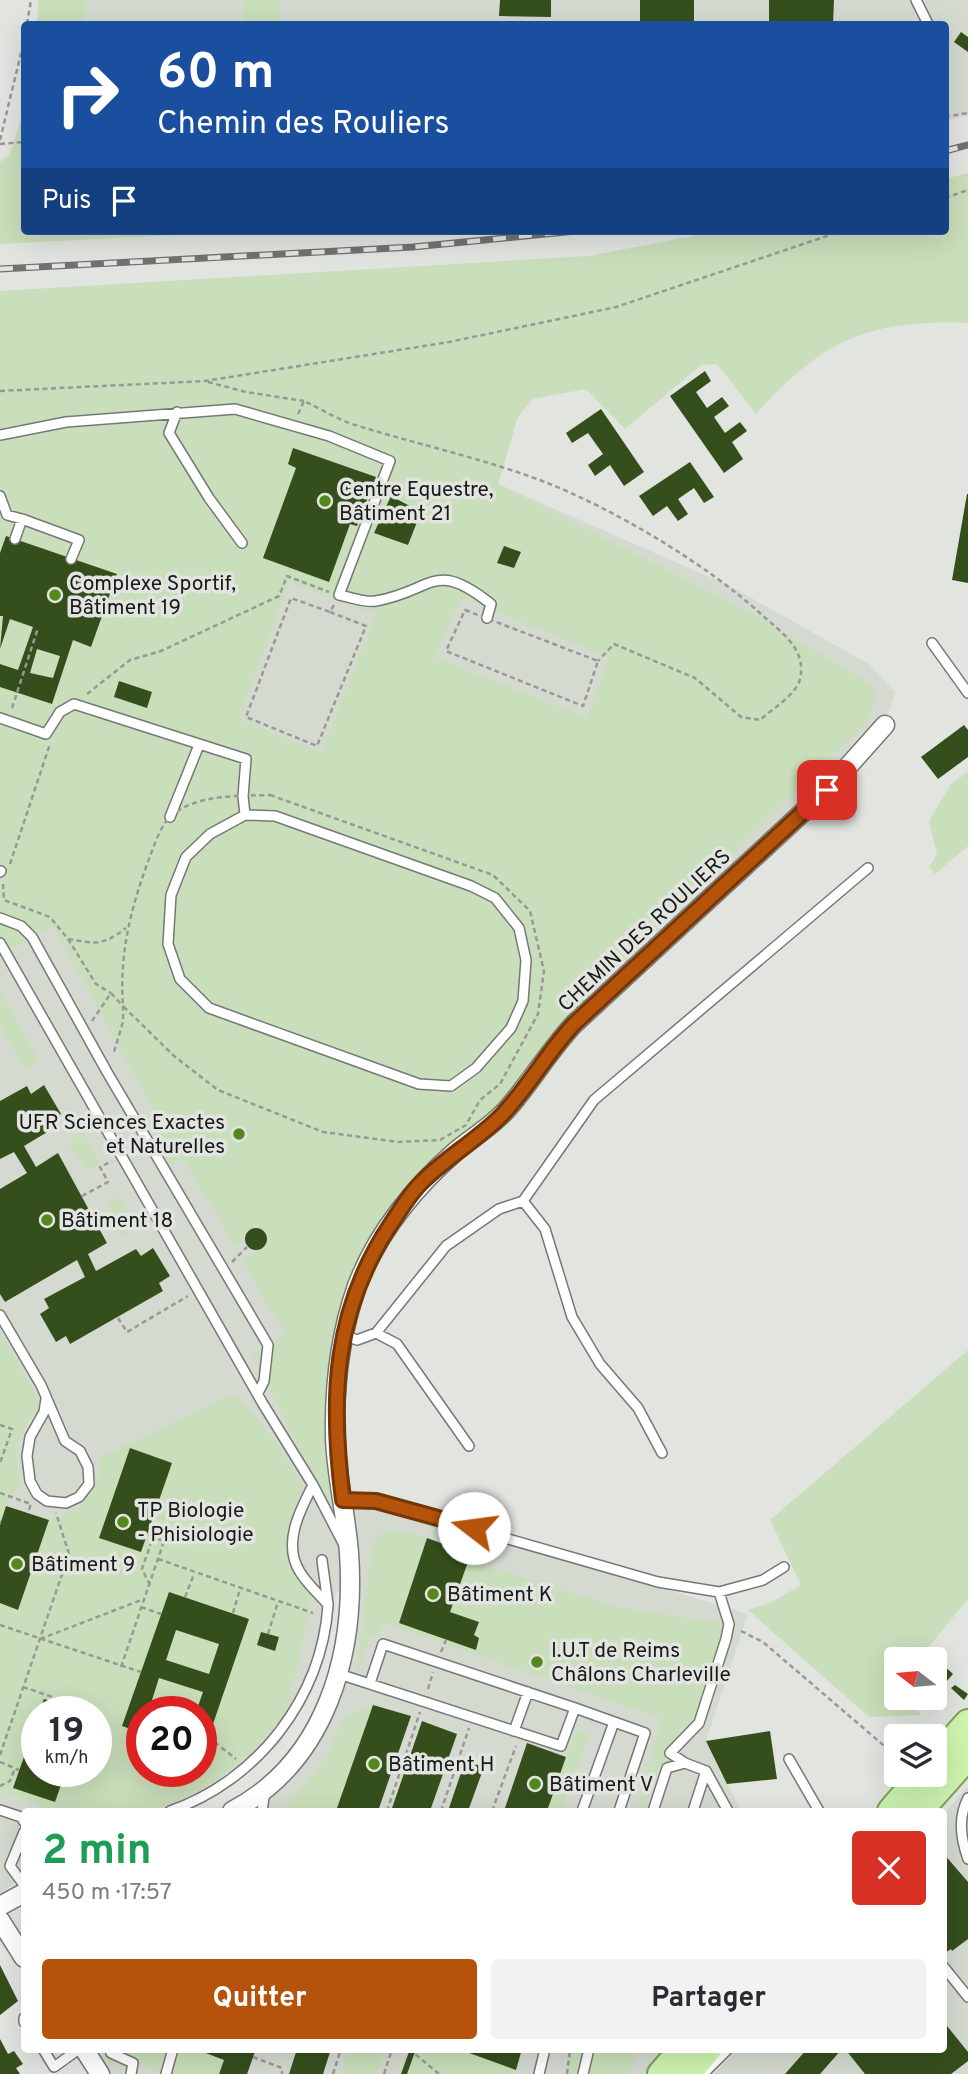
<!DOCTYPE html>
<html lang="fr">
<head>
<meta charset="utf-8">
<style>
	body { margin:0; font-family:Overpass,sans-serif; background:#f2f2f3; color:#2b2b33; height:100vh; display:flex; flex-direction:column; font-size:26px; white-space:nowrap }
	* { box-sizing:border-box; margin:0 }
	p { font-size:23px; color:#7c7c81 }
	.icon { flex:none; width:38px; height:38px; fill:none; stroke:currentColor; stroke-width:2; stroke-linecap:round; stroke-linejoin:round }
	.map { position:relative; flex:1; overflow:hidden }
	.panel { position:absolute; left:21px; top:1808px; width:926px; height:245px; display:flex; flex-direction:column; background:#fff; border-radius:7px; box-shadow:0 7px 28px #0002 }
	.panel>* { flex:none }
	.hud { position:absolute; left:21px; top:21px; width:928px; height:214px; border-radius:7px; box-shadow:0 7px 28px #0002; background:#1a4fa0; color:#fff; overflow:hidden }
	.needle { width:46px; rotate:286deg }
	.buttons { position:absolute; left:884px; top:1647px; display:grid; gap:14px }
	.buttons a { display:grid; place-items:center; width:63px; height:63px; border-radius:7px; background:#fff; box-shadow:0 7px 28px #0002; font-size:35px }
	.speed { position:absolute; left:21px; top:1696px; display:flex; gap:14px; font-size:35px; font-weight:700; text-align:center }
	.speed>* { display:grid; place-content:center; width:91px; height:91px; border-radius:50%; background:#fff; box-shadow:0 7px 28px #0002; line-height:1 }
	.speed small { font-size:18px; font-weight:400 }
	.speed .limit { border:10px solid #d22; background:#fff; color:#111 }
	.pin { position:absolute; display:grid; place-items:center; width:60px; height:60px; color:#fff; margin:-30px; border-radius:14px; box-shadow:0 4px 10px #0006 }
	.me { position:absolute; width:77px; margin:-38px; rotate:285deg; stroke-linejoin:round; filter:drop-shadow(0 0 5px #0008) }
	.turn { display:flex; align-items:center; gap:24px; height:147px; padding:0 21px; font-size:32px }
	.turn .icon { width:91px; height:91px; stroke-width:2.5 }
	.turn b { display:block; font-size:49px; line-height:60px }
	.then { display:flex; align-items:center; height:66px; padding:0 21px; background:#0003; gap:14px; font-size:26px }
	.round { display:grid; place-items:center; flex:none; width:74px; height:74px; border-radius:7px; background:#f2f2f3 }
	.summary { display:flex; align-items:center; justify-content:space-between; height:119px; padding:0 21px }
	h1 { font-size:42px; font-weight:700; line-height:52px; color:#1e9e55 }
	.button { display:flex; gap:14px; margin-top:auto; padding:14px 21px }
	.button a { flex:1; height:80px; border-radius:7px; background:#b45309; color:#fff; font-size:28px; font-weight:700; line-height:80px; text-align:center }
	.button a+a { background:#f2f2f3; color:#2b2b33 }
	.map>svg:first-child { display:block }
</style>
</head>
<body>
<div class="map">
<svg width="968" height="2074" viewBox="0 0 968 2074">
	<rect width="100%" height="100%" fill="#e2e4e0"/>
	<path fill="#d4dad0" fill-rule="evenodd" d="M86 0H244L243 24H85Z
		M280 0H968V115L945 121V24H279Z
		M0 424 498 484 730 586 867 663 895 692 885 725 422 1181 371 1255 344 1335 343 1500 376 1501 748 1614 706 1741 741 1811H232L259 1795 326 1710 349 1579 336 1594 281 1743 180 1811H24V1875L0 1894ZM37 1712H96V1771H37ZM142 1712H201V1771H142Z
		M968 1786V2074H714L736 2049H943V1815Z
		M85 2049H683L661 2074H100Z"/>
	<path fill="#c9deba" fill-rule="evenodd" d="M38 0H86L85 24H37Z
		M244 0H280L279 24H243Z
		M24 109V231H255L0 244V162L10 154Z
		M968 173V323C869 319 822 340 756 414L717 364 701 365 625 429 586 389 533 399 518 417 498 484 744 609 871 684 876 699 868 721 647 938 550 1050 509 1107 422 1181 357 1287 335 1416 349 1554 253 1354 285 1335 243 1262 264 1245 267 1237 264 1231 252 1228 236 1248 183 1159 171 1165 153 1133 162 1126 53 926 0 955V291L589 256 719 231H945V179ZM289 582 376 614 321 753 239 719ZM462 597 609 658 587 718 434 657Z
		M968 772V846L935 874 929 867 937 854 929 821 951 784Z
		M0 992 39 1060 25 1070 0 1025Z
		M81 1131 100 1163 88 1171 68 1144Z
		M120 1197 138 1229 121 1237 106 1204Z
		M0 1330 42 1406C17 1430 12 1448 21 1483L6 1506 0 1524Z
		M968 1350V1599L919 1659H896V1698H911L921 1715 869 1717 748 1610 772 1602 801 1585 770 1520Z
		M232 1394C263 1421 283 1450 303 1487 286 1531 277 1556 312 1594L297 1670 289 1690 293 1692 283 1715 253 1751 206 1787 154 1811H39L40 1805 0 1792V1603L18 1609 49 1520 81 1507 97 1481 100 1458ZM37 1712H96V1771H37ZM142 1712H201V1771H142Z
		M393 1530 427 1538 399 1623 479 1638 450 1612 473 1548 470 1560 615 1607 729 1624 699 1723 659 1768 644 1811H638L661 1718 384 1623 379 1636 370 1635 356 1681 372 1544 383 1532Z
		M373 1705 336 1811H282L327 1757 344 1717Z
		M576 1730 588 1734 562 1811H547Z
		M100 2049H194L224 2062 219 2074H170L133 2063 110 2066Z
		M349 2049H385L377 2074H341Z
		M416 2049H457L516 2070 515 2074H407Z
		M570 2049H638L631 2074H567Z"/>
	<path fill="#354f1c" fill-rule="evenodd" d="M500 0H551V17L499 16Z
		M640 0H694V24H640Z
		M769 0H834L833 24H769Z
		M961 32 968 37V52L954 42Z
		M705 371 711 381 696 392 707 408 722 397 729 406 714 417 725 433 740 422 747 431 732 442 743 459 724 473 670 396Z
		M601 409 644 472 624 486 610 465 595 476 588 465 603 454 588 433 572 443 566 433Z
		M293 448 376 477 357 526 350 524 329 582 263 558 296 468 288 464Z
		M690 462 714 497 704 503 694 488 678 499 688 514 678 521 667 506 653 516 639 496Z
		M967 494H968V583L952 580Z
		M391 496 421 512 408 545 374 533Z
		M6 536 117 574 91 647 73 640 52 704 0 687V664L18 670 33 627 10 619 0 649 3 616H0V553ZM37 649 60 656 53 678 30 673Z
		M504 546 521 552 514 568 497 563Z
		M119 681 152 692 147 708 114 697Z
		M964 725 968 730V757L938 779 921 757Z
		M44 1085 61 1114 50 1121 54 1128 24 1146 36 1167 58 1153 107 1243 88 1254 96 1271 136 1249 141 1256 153 1248 170 1276 159 1283 163 1291 70 1344 66 1336 56 1342 40 1314 49 1308 44 1299 85 1277 77 1260 5 1302 0 1294V1189L27 1173 14 1152 0 1159V1101L27 1086 31 1094Z
		M245 1239a11 11 0 1 1 22 0a11 11 0 1 1-22 0Z
		M130 1448 172 1463 141 1552 99 1538Z
		M6 1506 49 1520 18 1610 0 1603V1525Z
		M427 1538 449 1546 450 1542 473 1548 450 1612 479 1622 474 1635 479 1638 476 1650 399 1623Z
		M169 1592 249 1619 202 1756 201 1712H196L203 1692 159 1678 152 1700 183 1712H142V1733L122 1726ZM176 1630 219 1644 209 1674 166 1660Z
		M261 1632 279 1637 275 1651 257 1645Z
		M931 1654 953 1674 945 1683 934 1674V1659H927Z
		M955 1685 968 1694 964 1700 951 1688Z
		M44 1699 64 1705 82 1712H39Z
		M373 1705 411 1716 378 1811H336Z
		M37 1720V1771H66L55 1802 13 1788Z
		M422 1721 457 1734 430 1811H391Z
		M770 1731 777 1779 727 1784 706 1741Z
		M527 1743 566 1757 547 1811H504Z
		M465 1761 484 1767 468 1811H448Z
		M943 1853 968 1882V1939L952 1951 951 1949 945 1953Z
		M0 1965 18 2001 0 2015Z
		M943 2021 968 2052V2061L951 2074H865L845 2049H943Z
		M0 2039 8 2054 14 2051 23 2064 16 2068 20 2074H0Z
		M195 2049H256L247 2074H219L224 2060Z
		M297 2049H331L323 2074H289Z
		M410 2049H416L407 2074H401Z
		M458 2049H522L516 2070Z
		M807 2049H842L820 2074H785Z"/>
	<g fill="none" stroke-linecap="round" stroke-linejoin="round">
		<defs>
			<path id="lane" d="M916 0 928 24
				M177 412 169 433 209 498 242 543
				M0 435 66 422 235 409 329 436 390 461 339 595C350 597 365 603 376 601 434 591 433 558 491 604L487 618
				M0 496 7 515 22 519
				M15 539 22 519 79 540 71 559
				M932 643 968 693
				M0 718 46 734 60 712 74 704 246 759 243 796 245 815 210 834 186 857 171 895 168 944 180 979 209 1008 419 1084 451 1086 476 1068 511 1028 523 1001 526 960 519 928 495 898 471 886 275 816 245 815
				M170 817 199 745
				M0 872 1 871
				M0 918 21 926 32 937 107 1072 268 1345 264 1381 258 1393
				M0 943 263 1404 313 1485 343 1543
				M523 1201 545 1229 572 1317 600 1364 638 1408 662 1453
				M0 1315 41 1385 65 1441 80 1451 88 1467 89 1484 79 1497 66 1503 47 1501 37 1494 30 1481 27 1456 30 1437 44 1412 46 1399
				M376 1333 446 1246 499 1209 523 1201 594 1100 868 868
				M344 1335 357 1340 376 1333 397 1344 469 1446
				M343 1500 376 1501 658 1582 719 1592 763 1580 784 1567
				M322 1560 328 1604
				M339 1674 561 1746 575 1708 383 1644 370 1683
				M575 1708 645 1733 619 1811
				M514 1731 528 1692
				M789 1759 819 1811
				M685 1763 670 1753 699 1723 726 1639 729 1624 719 1592
				M706 1771 728 1811
				M968 1798C958 1817 961 1840 968 1859
				M0 1810 21 1817 24 1822
				M170 1811C257 1781 322 1698 328 1605 319 1594 307 1584 300 1572 282 1544 300 1510 313 1485
				M262 1811 265 1791
				M582 1811 614 1722
				M653 1811 667 1768 685 1763 706 1771 693 1811
				M24 1832 10 1866 24 1885
				M943 1966 968 1997
				M24 2018V2022
				M43 2049 54 2067 79 2049
				M111 2053 133 2063 131 2074
				M166 2074 173 2049
				M539 2074 545 2049
				M583 2074 589 2049
				M703 2074 728 2049"/>
			<path id="street" d="M232 1811C327 1761 356 1653 349 1553 346 1514 336 1475 335 1437 334 1386 340 1334 357 1286 377 1233 414 1188 456 1151 474 1136 494 1125 509 1107 532 1080 550 1050 574 1024L827 790 885 725
				M0 1906 24 1893
				M0 1920 24 1958
				M84 2049 100 2074"/>
			<path id="primary" d="M934 1761 968 1723
				M891 1811 923 1774
				M919 1811 968 1756
				M661 2074 683 2049
				M687 2074 708 2049"/>
		</defs>
		<use href="#lane" stroke="#767875" stroke-width="12"/>
		<use href="#street" stroke="#767875" stroke-width="21"/>
		<use href="#primary" stroke="#7aa258" stroke-width="30"/>
		<path stroke="#989997" stroke-width="2.5" stroke-dasharray="5 3.5" stroke-linecap="butt" d="M27 24 31 0
			M945 117 968 113
			M0 140 24 41
			M0 144 24 142
			M945 198 968 190
			M208 382 246 392 304 401
			M0 391 205 381 449 342 616 307 842 231
			M298 414 304 401C319 408 335 418 352 424 416 444 482 458 545 482 614 509 708 565 762 615 781 632 807 649 800 679 797 694 771 710 760 720L741 717 695 678 614 644 598 661
			M465 610 598 661 583 706 446 651Z
			M330 612 366 626 317 746 246 717 291 598 330 612 334 605
			M87 694 130 660 161 651 279 596 287 576 329 592
			M12 708 38 628
			M270 795 493 875 530 911 544 971 538 1014 500 1084 480 1100 466 1125 440 1140 398 1142 323 1132 218 1090 174 1056 123 1006C119 954 131 907 149 859 154 846 160 826 171 816 196 794 239 796 270 795Z
			M10 864 50 744
			M3 884 4 900 50 917 68 939C98 944 102 946 126 928
			M68 939 96 984 111 993
			M92 1021 111 993 123 1006V1022L113 1055
			M82 1196 108 1182 100 1167 112 1161
			M232 1262 247 1247
			M118 1318 127 1332 188 1296
			M0 1425 12 1429 0 1463
			M0 1493 31 1504 28 1512
			M0 1522H1
			M158 1559 313 1613
			M150 1585 142 1569 153 1537
			M185 1597 194 1574
			M141 1607 161 1614
			M233 1613 240 1589
			M0 1625 141 1672
			M741 1631 763 1642 896 1756
			M268 1634 278 1602
			M40 1639 144 1599
			M441 1652 446 1640
			M121 1667 164 1541 148 1535
			M23 1687 65 1701 64 1705
			M428 1689 433 1672
			M208 1737 236 1759
			M0 1755 69 1554 56 1513
			M0 1762 19 1770
			M0 1786 10 1781 15 1768
			M387 1811 420 1712
			M441 1811 469 1728
			M492 1811 516 1746
			M409 2049 439 2074
			M253 2057 282 2068V2074
			M333 2074 341 2049
			M384 2074 392 2049
			M567 2074 570 2049"/>
		<use href="#lane" stroke="#fff" stroke-width="9"/>
		<use href="#street" stroke="#fff" stroke-width="18"/>
		<use href="#primary" stroke="#cef3af" stroke-width="26"/>
		<defs>
			<path id="rail" d="M945 151 968 145
				M0 269 413 247 576 231"/>
		</defs>
		<use href="#rail" stroke="#717270" stroke-width="7"/>
		<use href="#rail" stroke="#e2e4e0" stroke-width="4.5" stroke-dasharray="13" stroke-linecap="butt"/>
	</g>
	<g fill="none" stroke-linecap="round" stroke-linejoin="round">
		<defs>
			<path id="route" d="M474 1528 376 1501 343 1500C330 1399 333 1311 391 1224 401 1209 410 1193 423 1181 447 1157 477 1140 501 1116 528 1088 547 1053 574 1024L827 790"/>
		</defs>
		<use href="#route" stroke="#753606" stroke-width="18"/>
		<use href="#route" stroke="#b45309" stroke-width="12"/>
	</g>
	<g fill="#54871c" stroke="#e2e4e0" stroke-width="2.5">
		<circle cx="325" cy="501" r="7"/>
		<circle cx="55" cy="595" r="7"/>
		<circle cx="239" cy="1134" r="7"/>
		<circle cx="47" cy="1220" r="7"/>
		<circle cx="123" cy="1522" r="7"/>
		<circle cx="17" cy="1564" r="7"/>
		<circle cx="433" cy="1594" r="7"/>
		<circle cx="537" cy="1662" r="7"/>
		<circle cx="374" cy="1764" r="7"/>
		<circle cx="535" cy="1784" r="7"/>
	</g>
	<g text-anchor="middle" stroke-width="7" stroke-linejoin="round" paint-order="stroke">
		<g font-size="21" fill="#191918" stroke="#e2e4e0" text-anchor="start">
			<text x="339" y="496">Centre Equestre,<tspan x="339" dy="24">Bâtiment 21</tspan></text>
			<text x="69" y="590">Complexe Sportif,<tspan x="69" dy="24">Bâtiment 19</tspan></text>
			<text x="225" y="1129" text-anchor="end">UFR Sciences Exactes<tspan x="225" dy="24">et Naturelles</tspan></text>
			<text x="61" y="1227">Bâtiment 18</text>
			<text x="137" y="1517">TP Biologie<tspan x="137" dy="24">- Phisiologie</tspan></text>
			<text x="31" y="1571">Bâtiment 9</text>
			<text x="447" y="1601">Bâtiment K</text>
			<text x="551" y="1657">I.U.T de Reims<tspan x="551" dy="24">Châlons Charleville</tspan></text>
			<text x="388" y="1771">Bâtiment H</text>
			<text x="549" y="1791">Bâtiment V</text>
		</g>
		<g font-size="21" fill="#191918" stroke="#e2e4e0">
			<text transform="translate(644 930) rotate(-43)" y="7">CHEMIN DES ROULIERS</text>
		</g>
	</g>
</svg>
<div class="buttons">
<a><svg class="needle" viewBox="-14 -14 28 28"><path d="M0-13l5 13h-10z" fill="#e53935"/><path d="M0 13l5-13h-10z" fill="#7c7c81"/></svg></a>
<a><svg class="icon" aria-label="layers" viewBox="0 0 24 24"><path d="M12 4l9 5-9 5-9-5zM3 14l9 5 9-5"/></svg></a>
</div>
<div class="speed"><div>19<small>km/h</small></div><div class="limit">20</div></div>
<div class="pin" style="left:827px;top:790px;background:#d93025"><svg class="icon" aria-label="arrive" viewBox="0 0 24 24"><path d="M6 21V4h12l-3 4 3 4H6"/></svg></div>
<svg class="me" style="left:474px;top:1528px" viewBox="-20 -20 40 40"><circle r="19" fill="#fff"/><path d="M0-13L10 11 0 6-10 11z" fill="#b45309"/></svg>
<div class="hud">
<div class="turn"><svg class="icon" aria-label="right" viewBox="0 0 24 24"><path d="M7 20v-9h11M14 6l5 5-5 5"/></svg><div><b>60 m</b>Chemin des Rouliers</div></div>
<div class="then">Puis<svg class="icon" aria-label="arrive" viewBox="0 0 24 24"><path d="M6 21V4h12l-3 4 3 4H6"/></svg></div>
</div>
<section class="panel">
<div class="summary"><div><h1>2 min</h1><p>450 m · 17:57</p></div><a class="round" style="background:#d93025;color:#fff"><svg class="icon" aria-label="close" viewBox="0 0 24 24"><path d="M6 6l12 12M18 6L6 18"/></svg></a></div>
<div class="button"><a>Quitter</a><a>Partager</a></div>
</section>
</div>
</body>
</html>
